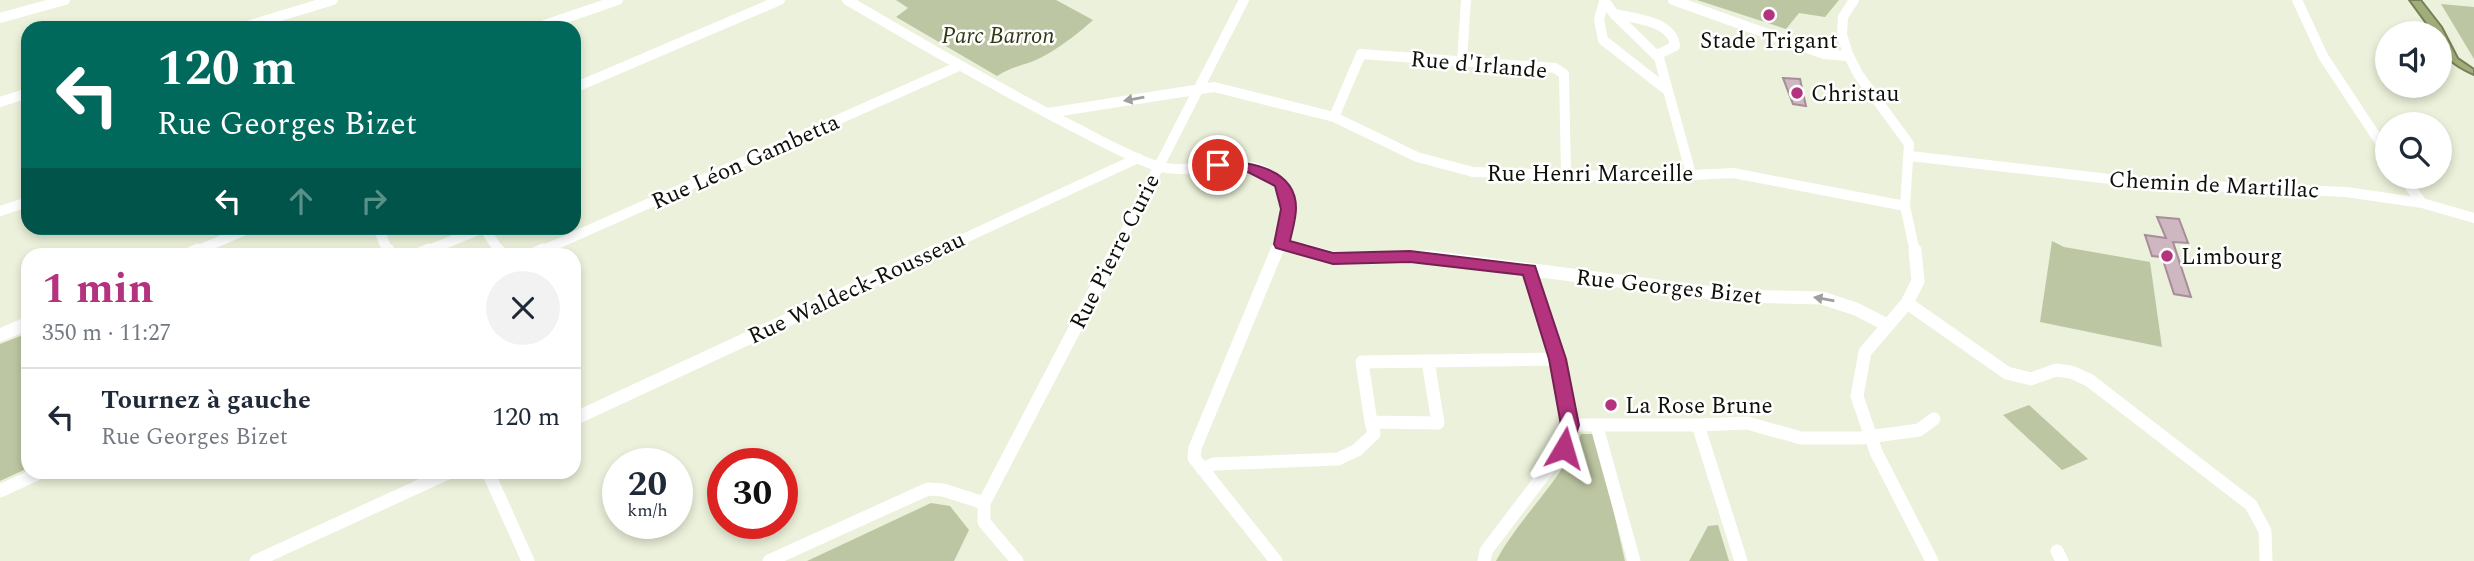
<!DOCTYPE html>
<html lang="fr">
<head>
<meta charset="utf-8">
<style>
	body { margin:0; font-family:Spectral,serif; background:#f2f2f3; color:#1f2937; height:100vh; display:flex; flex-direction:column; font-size:26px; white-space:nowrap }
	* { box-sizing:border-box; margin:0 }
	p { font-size:23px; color:#747a83 }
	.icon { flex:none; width:38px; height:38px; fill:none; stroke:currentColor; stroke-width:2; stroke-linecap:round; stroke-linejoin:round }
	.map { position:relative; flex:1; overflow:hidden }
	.sheet { position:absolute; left:21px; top:248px; width:560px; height:231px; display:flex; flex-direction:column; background:#fff; border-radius:21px; box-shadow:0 4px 10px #0003 }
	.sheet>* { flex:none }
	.guide { position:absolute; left:21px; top:21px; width:560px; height:214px; border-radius:21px; box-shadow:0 4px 10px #0003; background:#00695c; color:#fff; overflow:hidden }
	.buttons { position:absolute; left:2375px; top:21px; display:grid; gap:14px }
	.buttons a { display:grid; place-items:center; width:77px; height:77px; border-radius:50%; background:#fff; box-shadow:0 4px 10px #0003; font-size:35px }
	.speed { position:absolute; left:602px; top:448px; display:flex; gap:14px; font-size:35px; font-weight:700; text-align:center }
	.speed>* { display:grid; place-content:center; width:91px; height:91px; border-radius:50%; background:#fff; box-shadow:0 4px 10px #0003; line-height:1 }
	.speed small { font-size:18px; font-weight:400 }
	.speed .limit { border:10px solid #d22; background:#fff; color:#111 }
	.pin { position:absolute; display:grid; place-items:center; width:60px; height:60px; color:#fff; margin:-30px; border:4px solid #fff; border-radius:50%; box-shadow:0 2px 7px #0007 }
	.me { position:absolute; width:77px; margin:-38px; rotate:7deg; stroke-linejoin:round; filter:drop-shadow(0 0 5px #0008) }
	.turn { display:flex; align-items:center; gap:24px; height:147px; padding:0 21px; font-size:32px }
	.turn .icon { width:91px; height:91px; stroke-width:2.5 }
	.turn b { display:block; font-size:49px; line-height:60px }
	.lanes { display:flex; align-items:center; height:66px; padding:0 21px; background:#0003; justify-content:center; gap:35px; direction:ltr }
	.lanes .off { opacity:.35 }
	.round { display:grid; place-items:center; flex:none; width:74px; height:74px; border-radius:37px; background:#f2f2f3 }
	.summary { display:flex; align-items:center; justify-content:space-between; height:119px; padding:0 21px }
	h1 { font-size:42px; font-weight:700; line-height:52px; color:#b4337f }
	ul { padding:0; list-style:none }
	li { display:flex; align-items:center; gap:21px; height:98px; padding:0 21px; border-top:2px solid #e0e1e3 }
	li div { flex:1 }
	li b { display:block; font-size:26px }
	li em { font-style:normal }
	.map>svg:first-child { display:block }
</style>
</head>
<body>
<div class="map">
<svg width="2474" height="561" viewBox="0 0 2474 561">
	<rect width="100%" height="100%" fill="#ebf1da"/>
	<path fill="#bdc6a2" d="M896 0H1056L1093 20C1078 34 1048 57 1028 63 1016 67 1008 69 997 76L896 17 908 8Z
		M1697 0H1839L1825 17 1799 13 1786 29Z
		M2441 4 2474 7V59Z
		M2052 241 2064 247 2150 262 2162 347 2040 322Z
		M23 335 28 350V468L0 481V344Z
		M2029 405 2088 459 2062 470 2003 415Z
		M1581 434H1596L1625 561H1496C1520 516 1561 482 1581 434Z
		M931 503 950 506 969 530 954 561H807Z
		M1718 525 1729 561H1689L1708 526Z"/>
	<path fill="#a2ae7a" stroke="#767f58" stroke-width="2" d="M2409 0H2421L2442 27 2458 58 2474 69V75C2453 66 2440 57 2440 33H2433Z"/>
	<path fill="#cfb7c2" stroke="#a68e99" stroke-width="2" d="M1783 78 1800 79 1806 106 1793 104Z
		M2157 217 2179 219 2188 243 2173 242 2191 297 2174 294 2162 257 2152 256 2145 235 2166 238Z"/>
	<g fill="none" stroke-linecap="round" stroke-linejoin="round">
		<path stroke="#fff" stroke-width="10" d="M847 0C920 43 994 86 1070 125 1098 139 1127 156 1157 166 1197 178 1246 148 1279 182 1297 201 1287 234 1276 252
			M1604 0 1614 14 1659 58 1691 174
			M1673 0 1824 54 1847 56
			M1854 0 1843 17 1842 35 1848 54 1858 74 1909 144 1905 206 1915 252
			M2297 0 2323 56 2387 153
			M1604 2 1599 19 1603 40 1667 90
			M1614 14C1634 18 1673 21 1675 46L1657 55
			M0 18 65 0
			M241 28 333 0
			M536 28 618 0
			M1462 61 1466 0
			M574 88 780 0
			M0 102 28 93
			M1048 113 1214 87 1334 117 1417 157 1473 172 1656 177 1733 173 1905 206
			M1334 117 1361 54 1555 68 1564 74 1566 175
			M1910 156 2145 183 2346 192 2422 203 2474 218
			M2403 177 2422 203
			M0 211 28 202
			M378 228 388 252
			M1281 244 1311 252
			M194 252 250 228
			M424 252 481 229 486 231 500 252
			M539 252 959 66
			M935 252 1138 158
			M1115 252 1244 0"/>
		<path stroke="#fff" stroke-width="13" d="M388 250 390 256
			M498 250 502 256
			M1305 250 1333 258 1431 257 1736 296 1822 298 1856 309 1887 325
			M1915 250 1918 281 1907 303 1865 352 1857 396 1876 452 1932 561
			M185 256 198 250
			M415 256 429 250
			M530 256 543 250
			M1907 303 2007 373 2031 379 2056 370 2071 372 2089 380 2251 505 2265 531 2266 561
			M0 335 28 323
			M1428 361 1558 359
			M1428 361 1438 423 1371 422 1362 362Z
			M574 419 938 250
			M1570 425H1698L1741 561
			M1698 425 1747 423 1801 438H1861L1919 430 1934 419
			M1597 427 1634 561
			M1202 469 1214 464 1338 459 1357 450 1374 434 1371 422
			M488 472 528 561
			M0 491 41 472
			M2057 551 2062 561
			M256 561 450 472
			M769 561 928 489 943 490 984 503
			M1017 561 984 522V503L1116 250
			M1276 561 1194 458 1195 448 1277 250
			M1484 561 1486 551 1564 448 1570 425 1558 359 1529 270"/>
	</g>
	<defs><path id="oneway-solid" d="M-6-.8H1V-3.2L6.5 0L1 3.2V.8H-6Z" transform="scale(1.75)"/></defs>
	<g fill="#9fa09d">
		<use href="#oneway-solid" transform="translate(1134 99) rotate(170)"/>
		<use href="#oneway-solid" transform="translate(1824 299) rotate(-170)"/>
	</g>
	<path fill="#b4337f" stroke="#752153" stroke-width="2" d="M1218 160C1249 162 1296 168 1296 208 1296 219 1292 231 1290 241L1333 253 1410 251 1535 266 1566 359 1579 425 1570 453H1557L1555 448 1561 425 1549 359 1523 275 1410 262 1333 264 1276 248 1274 244 1281 209 1275 186 1248 172 1213 168 1211 165 1213 162Z"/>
	<g fill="#b4337f" stroke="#fff" stroke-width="2.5">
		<circle cx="1769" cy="15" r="7"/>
		<circle cx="1797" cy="93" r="7"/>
		<circle cx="2167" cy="256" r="7"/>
		<circle cx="1611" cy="405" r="7"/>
	</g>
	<g text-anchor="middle" stroke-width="5" stroke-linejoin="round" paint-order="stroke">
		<g font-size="23" font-style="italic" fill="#313911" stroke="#fff">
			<text x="998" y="43">Parc Barron</text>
		</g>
		<g font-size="23" fill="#0f1109" stroke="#fff" text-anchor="start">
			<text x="1769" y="48" text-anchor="middle">Stade Trigant</text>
			<text x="1811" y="101">Christau</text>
			<text x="2181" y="264">Limbourg</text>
			<text x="1625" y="413">La Rose Brune</text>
		</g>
		<g font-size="23" fill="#0f1109" stroke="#fff">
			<text transform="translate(1479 64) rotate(5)" y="8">Rue d'Irlande</text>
			<text transform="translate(745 161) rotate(-24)" y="8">Rue Léon Gambetta</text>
			<text x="1590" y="181">Rue Henri Marceille</text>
			<text transform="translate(2214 184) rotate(3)" y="8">Chemin de Martillac</text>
			<text transform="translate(1114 251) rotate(-63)" y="8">Rue Pierre Curie</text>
			<text transform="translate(1669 286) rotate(6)" y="8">Rue Georges Bizet</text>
			<text transform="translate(856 287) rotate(-25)" y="8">Rue Waldeck-Rousseau</text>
		</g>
	</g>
</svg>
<div class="buttons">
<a><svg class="icon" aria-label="sound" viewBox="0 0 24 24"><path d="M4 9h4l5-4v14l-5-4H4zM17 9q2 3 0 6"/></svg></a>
<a><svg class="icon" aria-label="search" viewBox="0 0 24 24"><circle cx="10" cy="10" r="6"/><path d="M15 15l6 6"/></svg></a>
</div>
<div class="speed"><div>20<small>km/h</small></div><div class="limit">30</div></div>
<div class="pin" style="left:1218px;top:165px;background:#d93025"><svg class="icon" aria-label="arrive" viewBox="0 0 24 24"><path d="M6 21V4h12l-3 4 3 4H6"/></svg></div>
<svg class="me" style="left:1564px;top:448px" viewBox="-20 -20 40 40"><path d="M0-17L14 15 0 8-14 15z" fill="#b4337f" stroke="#fff" stroke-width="4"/></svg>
<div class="guide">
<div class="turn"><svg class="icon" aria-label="left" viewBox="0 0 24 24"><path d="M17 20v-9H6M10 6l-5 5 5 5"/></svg><div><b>120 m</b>Rue Georges Bizet</div></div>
<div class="lanes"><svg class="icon" aria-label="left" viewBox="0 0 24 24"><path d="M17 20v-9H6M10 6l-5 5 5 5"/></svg><svg class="icon off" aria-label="ahead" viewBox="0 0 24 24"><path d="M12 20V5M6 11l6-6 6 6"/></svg><svg class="icon off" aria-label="right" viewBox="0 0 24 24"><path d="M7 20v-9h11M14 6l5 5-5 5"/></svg></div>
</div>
<section class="sheet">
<div class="summary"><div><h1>1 min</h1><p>350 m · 11:27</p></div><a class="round"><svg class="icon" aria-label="close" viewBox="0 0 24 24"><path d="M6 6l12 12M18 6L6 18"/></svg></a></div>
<ul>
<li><svg class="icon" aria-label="left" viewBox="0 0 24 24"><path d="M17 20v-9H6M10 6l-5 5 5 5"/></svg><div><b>Tournez à gauche</b><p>Rue Georges Bizet</p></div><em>120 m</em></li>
</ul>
</section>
</div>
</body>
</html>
